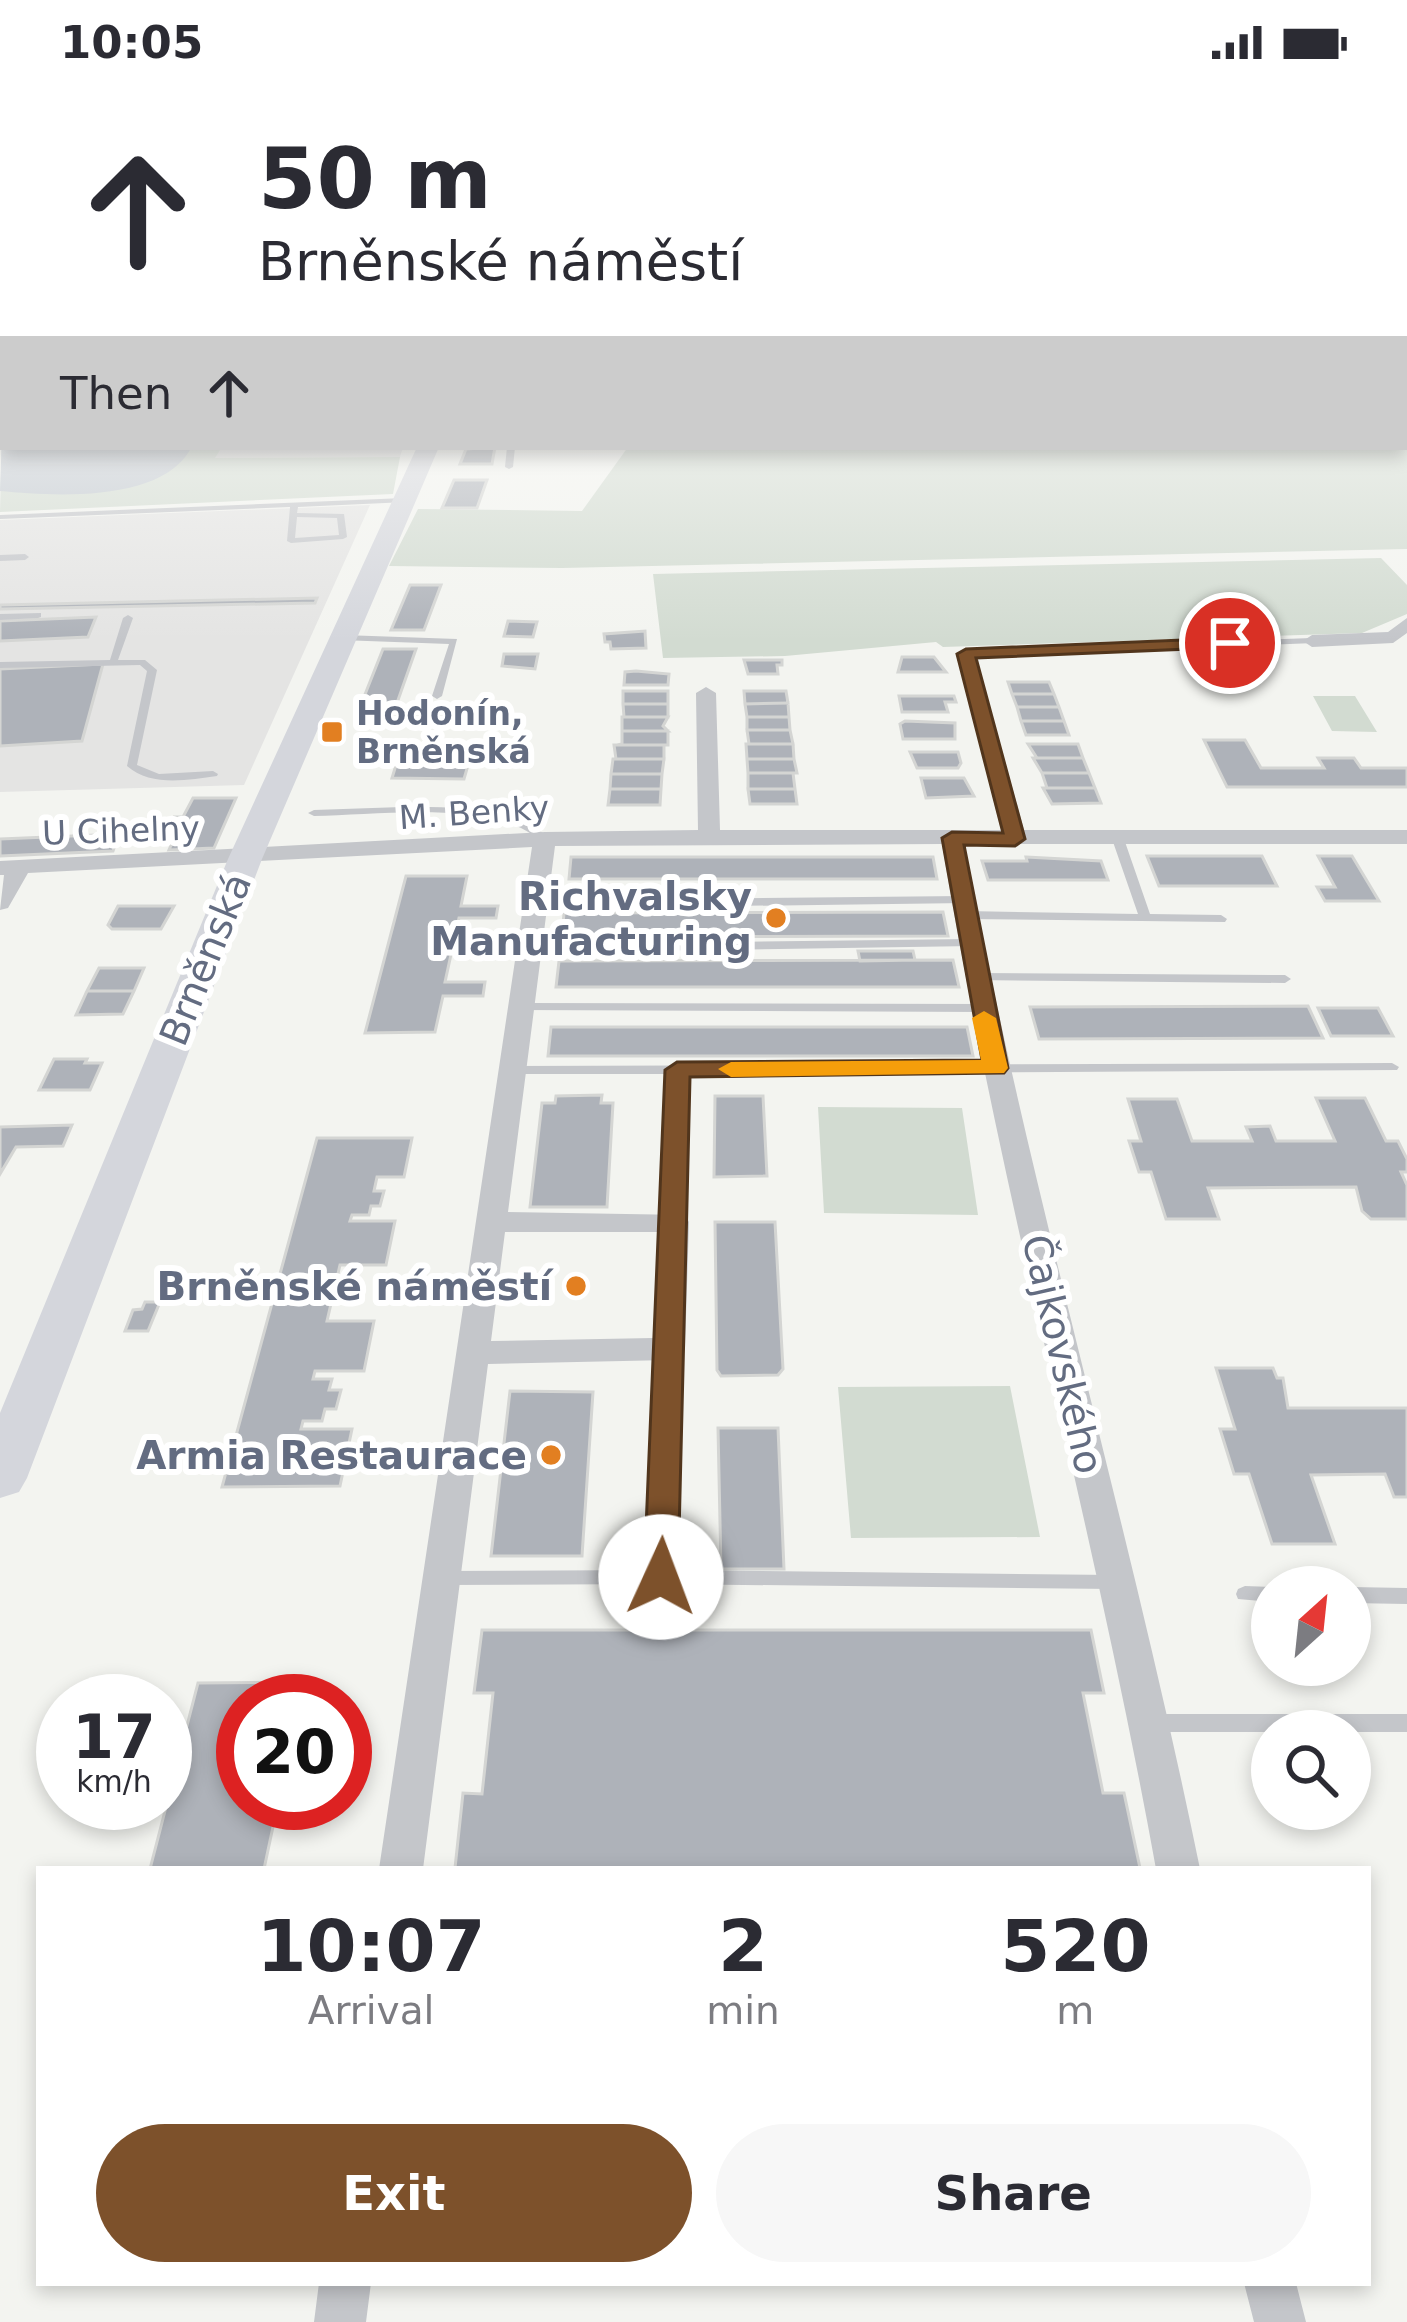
<!DOCTYPE html>
<html lang="en">
<head>
<meta charset="utf-8">
<style>
	body { margin:0; font-family:"DejaVu Sans",sans-serif; background:#f7f7f7; color:#2b2b33; height:100vh; display:flex; flex-direction:column; font-size:45px; white-space:nowrap }
	* { box-sizing:border-box; margin:0 }
	p { font-size:39px; color:#7c7c81 }
	.icon { flex:none; width:66px; height:66px; fill:none; stroke:currentColor; stroke-width:2; stroke-linecap:round; stroke-linejoin:round }
	.map { position:relative; flex:1; overflow:hidden }
	.details { position:absolute; left:36px; top:1782px; width:1335px; height:420px; display:flex; flex-direction:column; background:#fff; border-radius:0px; box-shadow:0 6px 18px #0003 }
	.details>* { flex:none }
	.top-card { position:absolute; left:0px; top:0px; width:1407px; height:366px; box-shadow:0 6px 18px #0003; background:#fff; color:#2b2b33; overflow:hidden }
	.needle { width:78px; rotate:27deg }
	.tools { position:absolute; left:1251px; top:1482px; display:grid; gap:24px }
	.tools a { display:grid; place-items:center; width:120px; height:120px; border-radius:50%; background:#fff; box-shadow:0 6px 18px #0003; font-size:60px }
	.speed { position:absolute; left:36px; top:1590px; display:flex; gap:24px; font-size:60px; font-weight:700; text-align:center }
	.speed>* { display:grid; place-content:center; width:156px; height:156px; border-radius:50%; background:#fff; box-shadow:0 6px 18px #0003; line-height:1 }
	.speed small { font-size:30px; font-weight:400 }
	.speed .limit { border:18px solid #d22; background:#fff; color:#111 }
	.pin { position:absolute; display:grid; place-items:center; width:102px; height:102px; color:#fff; margin:-51px; border:6px solid #fff; border-radius:50%; box-shadow:0 3px 12px #0007 }
	.me { position:absolute; width:132px; margin:-66px; rotate:2deg; stroke-linejoin:round; filter:drop-shadow(0 0 9px #0008) }
	.turn { display:flex; align-items:center; gap:42px; height:252px; padding:0 60px; font-size:54px }
	.turn .icon { width:156px; height:156px; stroke-width:2.5 }
	.turn b { display:block; font-size:84px; line-height:102px }
	.then { display:flex; align-items:center; height:114px; padding:0 60px; background:#0003; gap:24px; font-size:45px }
	.eta { display:flex; justify-content:space-evenly; align-items:center; height:204px; text-align:center }
	.eta b { font-size:72px; font-weight:600; line-height:84px }
	.action { display:flex; gap:24px; margin-top:auto; padding:24px 60px }
	.action a { flex:1; height:138px; border-radius:72px; background:#7d512b; color:#fff; font-size:48px; font-weight:600; line-height:138px; text-align:center }
	.action a+a { background:#f7f7f7; color:#2b2b33 }
	.status { display:flex; justify-content:space-between; align-items:center; height:84px; padding:0 60px; background:#fff; direction:ltr }
	.status svg { height:33px; fill:currentColor }
	.map>svg:first-child { display:block }
</style>
</head>
<body>
<div class="status"><b>10:05</b><svg viewBox="0 0 49 12"><path d="M0 12V9h3v3zM5 12V6h3v6zM10 12V3h3v9zM15 12V0h3v12zM26 1h20v11H26zM47 4h2v5h-2z"/></svg></div>
<div class="map">
<svg width="1407" height="2238" viewBox="0 0 1407 2238">
	<rect width="100%" height="100%" fill="#f3f4f0"/>
	<path fill="#e4e4e3" d="M222 363H403L400 373 213 374Z
		M370 421 244 701 0 708V436Z"/>
	<path fill="#d2dbd1" d="M1404 244H1407V465L562 484 389 482 418 425 582 427 628 363H1404Z
		M3 308V363H222L215 374 400 373 393 410 0 428Z
		M1381 474 1407 501V530L1362 549 943 563 936 558 785 572 663 574 653 490Z
		M1313 612H1355L1377 648 1332 647Z
		M818 1023 962 1024 978 1131 824 1129Z
		M1010 1302 1040 1453 851 1454 838 1303Z"/>
	<path fill="#bfc6ce" d="M3 317V363L190 366C159 419 53 412 0 407Z"/>
	<path fill="#aeb2b9" stroke="#d4d5d3" stroke-width="3" d="M495 363 492 380H460L466 365Z
		M454 396H487L477 424H442Z
		M410 501H441L424 546H391Z
		M317 514 315 519 0 525V521Z
		M96 533 88 553 0 557V537Z
		M508 537 537 538 533 553 504 552Z
		M645 547 646 564 611 565 610 558H605L604 550Z
		M383 565H416L397 619 362 618Z
		M504 570H538L535 585 502 582Z
		M902 573H934L946 588H898Z
		M744 576H782V581H777L778 590H748Z
		M103 580 82 657 0 662V585Z
		M636 587 669 590 668 601H624L625 588Z
		M1008 598H1049L1054 610H1012Z
		M623 607H668V620H623Z
		M744 607H786L788 619 745 620Z
		M1012 610H1054L1059 623H1017Z
		M899 612H954L956 618H945L948 628H902Z
		M788 619 789 633H747L745 620Z
		M623 620H668V633H624Z
		M1017 623H1059L1064 637H1021Z
		M622 633H668L663 642 668 647H622Z
		M747 633H789L790 646H747Z
		M905 637 955 639V655H903L900 640Z
		M1021 637H1064L1069 651H1026Z
		M747 646H790L793 660H749Z
		M622 647H668V661H617L622 660Z
		M1204 656H1245L1261 684H1324L1318 674H1354L1361 684H1407V703H1227Z
		M746 660H793L794 675H747Z
		M1028 660H1078L1083 674H1037Z
		M614 661H664V675H616Z
		M473 664 464 695 392 694 400 668Z
		M910 668H958L961 679 958 684H917Z
		M1033 674H1083L1089 689H1042Z
		M613 675H664L662 690H611Z
		M747 675H794L797 689H748Z
		M748 689H793L795 705H748Z
		M1042 689H1089L1095 704H1047Z
		M611 690H662L661 705H610Z
		M921 694H964L974 712 926 714Z
		M1043 704H1095L1101 719 1052 720Z
		M610 705H661L660 721H608Z
		M748 705H795L797 720H750Z
		M193 714H236L214 764 169 766 175 752H164L174 733H183Z
		M119 750 113 767 0 772V755Z
		M1147 772H1262L1277 802H1159Z
		M1318 772H1352L1379 817H1325L1317 803H1335Z
		M571 773H933L937 795H569Z
		M1026 773 1101 777 1108 796H988L982 777H1027Z
		M406 792H467L461 822H498L496 834H459L445 898H485L483 912H443L435 948 365 949Z
		M118 822H174L161 845H112L108 841Z
		M943 828 948 852 562 853 564 829Z
		M858 867H913L915 876 860 877Z
		M953 876 959 903H556L559 877Z
		M99 884H144L134 907H87Z
		M87 907H134L123 930 76 931Z
		M1308 922 1323 954 1039 955 1030 923Z
		M1318 924H1378L1393 952H1331Z
		M551 943H967L973 972H548Z
		M54 975H87L85 979H102L90 1006H39Z
		M602 1011 601 1019H613L607 1123H530L542 1019H555L556 1012Z
		M715 1012H763L767 1092 714 1093Z
		M1316 1014H1365L1386 1057H1398L1407 1075V1088H1401L1407 1101V1135H1371L1362 1127 1356 1103 1208 1104 1219 1135H1166L1151 1088H1139L1129 1057H1141L1128 1015H1177L1192 1057H1252L1246 1043 1270 1042 1276 1057H1335Z
		M72 1041 63 1062 16 1063 0 1090V1043Z
		M317 1054H412L404 1093H377L374 1107H384L380 1122H371L369 1131H352L350 1137H395L386 1181H340L327 1237H374L364 1287H315L313 1295H332L329 1306H341L336 1325H325L322 1337H303L301 1345H352L340 1402 222 1403Z
		M715 1138H775L783 1285 778 1291 721 1292 717 1286Z
		M145 1218H160L148 1247H125L133 1226 142 1225Z
		M1216 1284H1273L1277 1294H1283L1288 1324H1407V1413H1394L1385 1390 1311 1391 1335 1460H1272L1249 1390H1234L1220 1345H1235Z
		M510 1307 593 1308 582 1472H491Z
		M718 1344H778L784 1485H721Z
		M482 1546H1091L1104 1609H1083L1103 1709H1124L1140 1784H455L463 1709 482 1710 493 1609H474Z
		M303 1598 299 1617H243V1719H343L342 1724H277L264 1785H150L198 1599Z"/>
	<g fill="none" stroke-linecap="round" stroke-linejoin="round">
		<path fill="#c4c6ca" fill-rule="evenodd" d="M0 276H3V280H0Z
			M507 363H515L513 383 509 385 505 383Z
			M404 414H407V418L298 423 297 429 344 430 347 453 343 455 291 459 287 457 290 423 0 435V431ZM297 433 337 434 339 451 295 454Z
			M0 471 25 470 29 473 25 476 0 477Z
			M41 529V533L38 534 0 536V530Z
			M128 531 133 534 118 576H145L157 586 137 681 159 690 213 687 218 690 217 692C187 696 151 703 127 682L147 587 140 581 0 584V578L110 576 123 534Z
			M343 551 457 555 442 612 437 615 432 612 449 560 340 556V552Z
			M1312 554 1315 555V559L966 573 961 570 966 567Z
			M402 723C452 723 510 721 551 755L545 758C537 754 529 748 521 744 468 719 373 731 314 732L308 729 314 726Z
			M1118 752 1124 755 1150 830 1221 831 1227 835 1225 838 965 835 959 831 965 827 1138 830 1112 755Z
			M963 812 967 813V819L577 824 571 820 577 816Z
			M970 855 976 859 974 862 572 868 566 864 572 860Z
			M976 889 1285 891 1291 895 1285 899 972 896 970 893Z
			M523 919 982 920 989 924 982 928 518 926 516 923 518 920Z
			M1392 979 1399 983 1397 986 684 990 682 1138 674 1143 666 1138 670 990H513L506 986 513 982Z
			M669 1259 675 1261 677 1265 671 1486 1114 1491 1121 1493 1123 1498 1121 1503 1114 1505 661 1500 442 1501 435 1499 433 1494 435 1489 442 1487 652 1486 661 1265 663 1261Z
			M1245 1502 1274 1503 1272 1518 1238 1515 1236 1510 1238 1505Z
			M1350 1503 1407 1504V1520L1350 1519Z
			M1150 1630H1407V1648H1150L1143 1645 1140 1639 1143 1633Z"/>
		<path fill="#c4c6ca" fill-rule="evenodd" d="M1407 534V549L1393 559 1312 563 1303 557 1312 551 1388 548Z
			M966 564 975 570 1024 746H1407V760H964C1029 1105 1130 1441 1200 1785H1156C1094 1441 999 1104 942 760L555 762 508 1128 685 1131 689 1138 685 1265 681 1273 669 1276 488 1280 423 1785H379L532 763 28 789 8 824 0 826 4 791H0V777L545 748 698 746 696 609 706 603 716 609 720 746H1001L957 570ZM505 1148H658L653 1254 491 1257Z
			M319 2199H371L366 2238H314Z
			M1244 2199H1296L1306 2238H1254Z"/>
		<path fill="#d4d6dc" fill-rule="evenodd" d="M417 363H439L262 775 27 1394 19 1408 0 1414V1329L228 775Z"/>
	</g>
	<linearGradient id="sky" x2="0" y2="1"><stop stop-color="#97bbde"/><stop offset="0.44" stop-color="#fafaf8"/><stop offset="1" stop-color="#fafaf8" stop-opacity="0"/></linearGradient>
	<rect width="1407" height="557" fill="url(#sky)"/>
	<path fill="#7d512b" stroke="#51351c" stroke-width="3" d="M1230 554 1236 563 976 574 1025 755 1015 762 964 761 1008 984 1004 989 690 993 678 1493 673 1503H649L644 1493 665 986 677 978 982 976 942 754 952 748 1003 749 957 570 966 565Z"/>
	<path fill="#f59e0b" d="M984 927 996 934 1008 984 1004 989 731 993 718 985 731 978 981 976 972 934Z"/>
	<g fill="#e27f21" stroke="#fff" stroke-width="4.5">
		<rect x="320" y="636" width="24" height="24" rx="6"/>
		<circle cx="776" cy="834" r="12"/>
		<circle cx="576" cy="1202" r="12"/>
		<circle cx="551" cy="1371" r="12"/>
	</g>
	<g text-anchor="middle" stroke-width="12" stroke-linejoin="round" paint-order="stroke">
		<g font-size="33" font-weight="bold" fill="#636c81" stroke="#fff" text-anchor="start">
			<text x="356" y="641">Hodonín,<tspan x="356" dy="38">Brněnská</tspan></text>
		</g>
		<g font-size="33" fill="#636c81" stroke="#fff">
			<text transform="translate(474 728) rotate(-4)" y="12">M. Benky</text>
			<text transform="translate(121 746) rotate(-2)" y="12">U Cihelny</text>
		</g>
		<g font-size="39" font-weight="bold" fill="#636c81" stroke="#fff" text-anchor="end">
			<text x="752" y="826">Richvalsky<tspan x="752" dy="45">Manufacturing</tspan></text>
			<text x="552" y="1216">Brněnské náměstí</text>
			<text x="527" y="1385">Armia Restaurace</text>
		</g>
		<g font-size="39" fill="#636c81" stroke="#fff">
			<text transform="translate(205 875) rotate(-68)" y="14">Brněnská</text>
			<text transform="translate(1063 1270) rotate(77)" y="14">Čajkovského</text>
		</g>
	</g>
</svg>
<div class="tools">
<a><svg class="needle" viewBox="-14 -14 28 28"><path d="M0-13l5 13h-10z" fill="#e53935"/><path d="M0 13l5-13h-10z" fill="#7c7c81"/></svg></a>
<a><svg class="icon" aria-label="search" viewBox="0 0 24 24"><circle cx="10" cy="10" r="6"/><path d="M15 15l6 6"/></svg></a>
</div>
<div class="speed"><div>17<small>km/h</small></div><div class="limit">20</div></div>
<div class="pin" style="left:1230px;top:559px;background:#d93025"><svg class="icon" aria-label="arrive" viewBox="0 0 24 24"><path d="M6 21V4h12l-3 4 3 4H6"/></svg></div>
<svg class="me" style="left:661px;top:1493px" viewBox="-20 -20 40 40"><circle r="19" fill="#fff"/><path d="M0-13L10 11 0 6-10 11z" fill="#7d512b"/></svg>
<div class="top-card">
<div class="turn"><svg class="icon" aria-label="ahead" viewBox="0 0 24 24"><path d="M12 20V5M6 11l6-6 6 6"/></svg><div><b>50 m</b>Brněnské náměstí</div></div>
<div class="then">Then<svg class="icon" aria-label="ahead" viewBox="0 0 24 24"><path d="M12 20V5M6 11l6-6 6 6"/></svg></div>
</div>
<section class="details">
<div class="eta">
<div><b>10:07</b><p>Arrival</p></div>
<div><b>2</b><p>min</p></div>
<div><b>520</b><p>m</p></div>
</div>
<div class="action"><a>Exit</a><a>Share</a></div>
</section>
</div>
</body>
</html>
